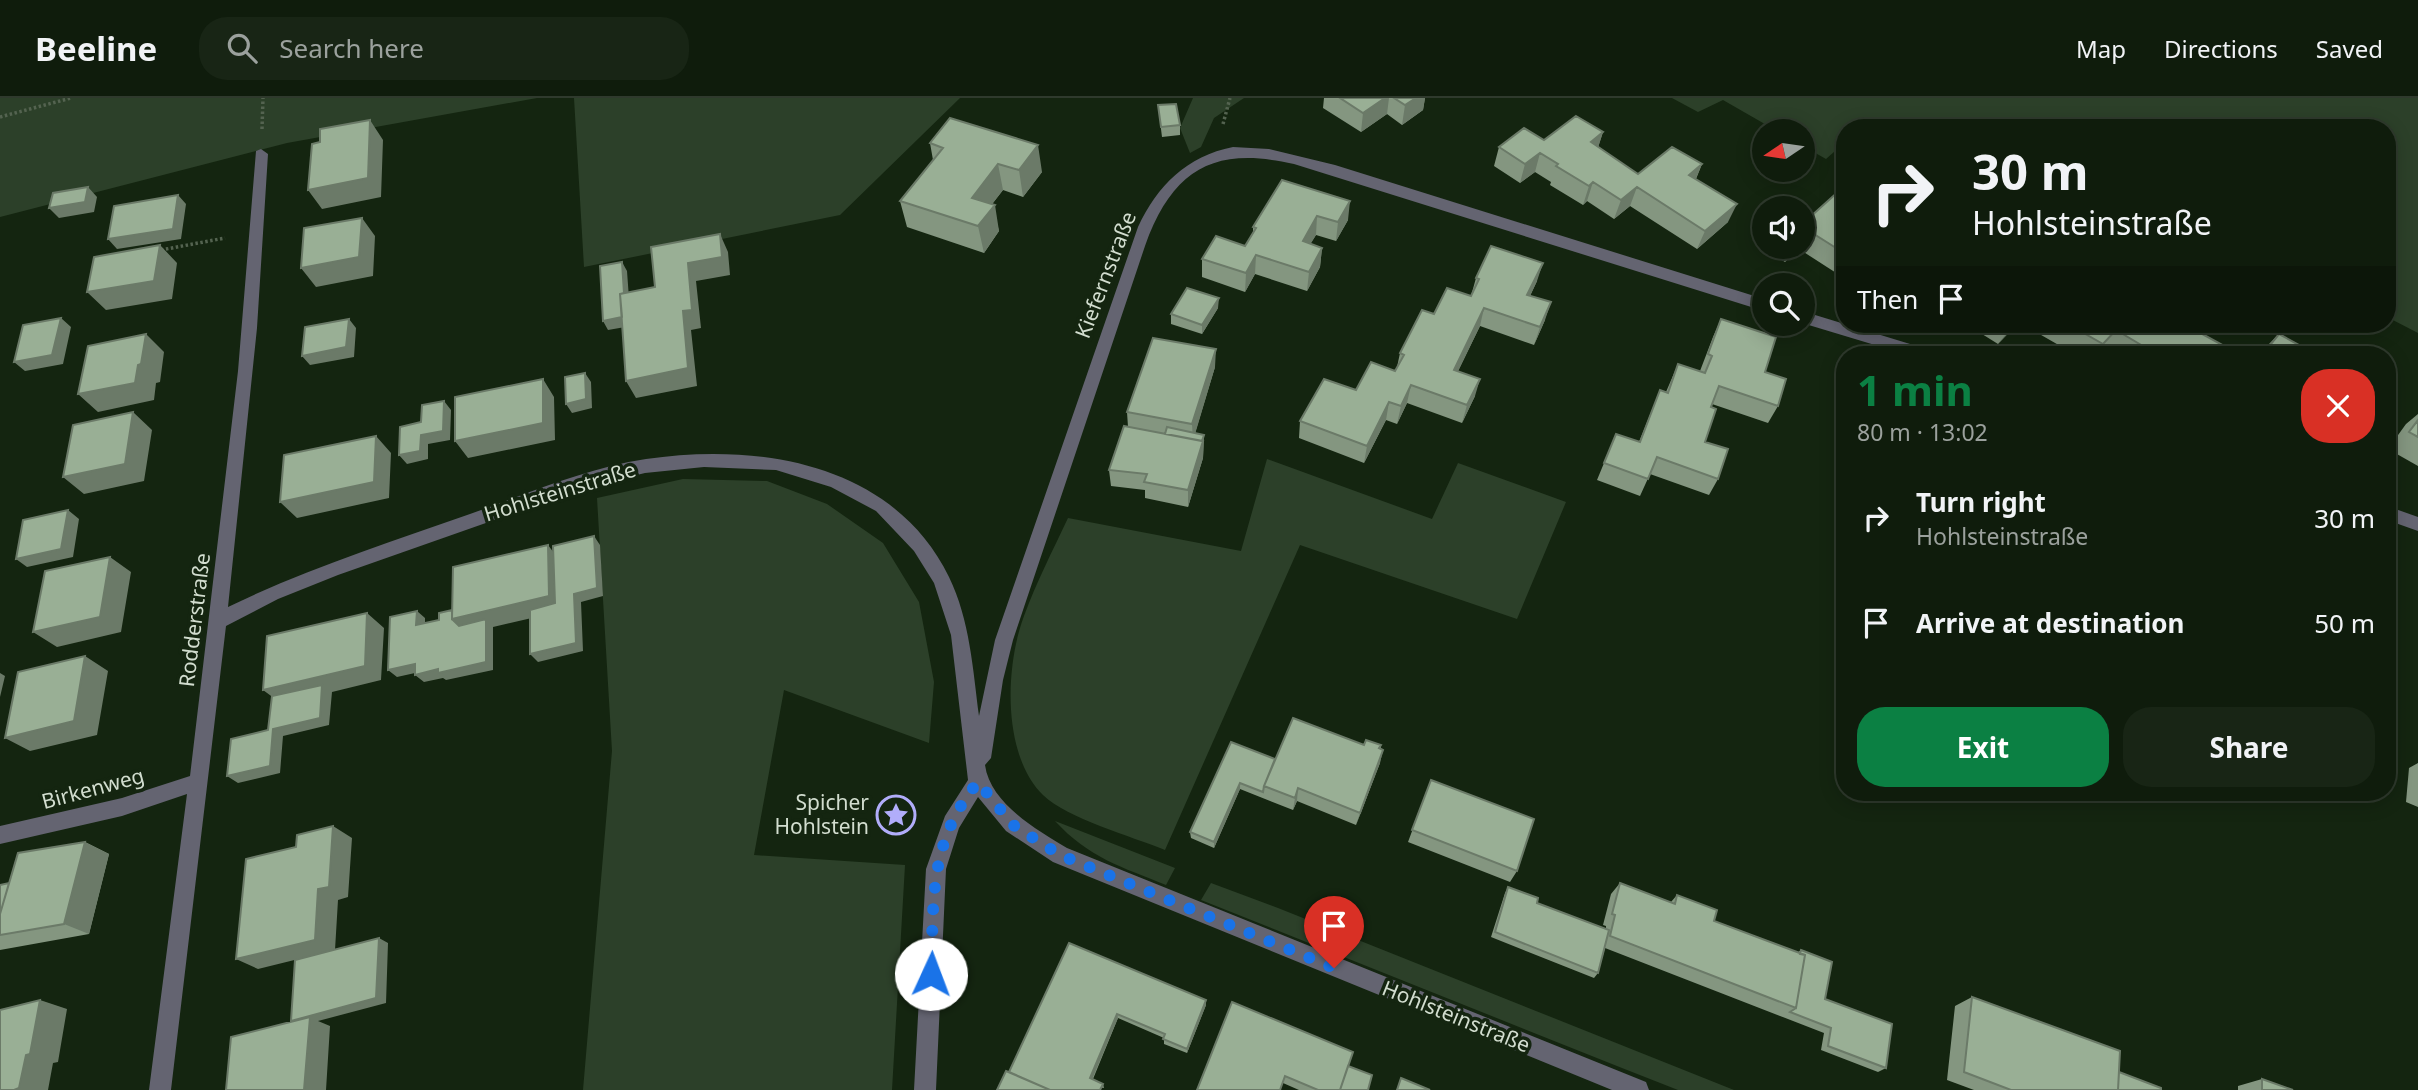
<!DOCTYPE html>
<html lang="en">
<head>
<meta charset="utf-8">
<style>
	body { margin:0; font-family:"Noto Sans",sans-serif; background:#182515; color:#f1f3f6; height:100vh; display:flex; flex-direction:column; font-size:26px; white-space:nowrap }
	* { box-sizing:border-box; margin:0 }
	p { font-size:23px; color:#9ba19d }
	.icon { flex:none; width:38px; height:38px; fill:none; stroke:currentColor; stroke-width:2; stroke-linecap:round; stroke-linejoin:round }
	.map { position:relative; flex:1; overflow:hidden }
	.drawer { position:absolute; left:1836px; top:248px; width:560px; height:455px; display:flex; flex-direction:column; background:#0f1c0c; border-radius:28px; box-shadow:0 4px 18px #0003,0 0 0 2px #2f3a2d }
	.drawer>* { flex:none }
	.top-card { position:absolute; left:1836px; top:21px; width:560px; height:214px; border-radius:28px; box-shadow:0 4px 18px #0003,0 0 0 2px #2f3a2d; background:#0f1c0c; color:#f1f3f6; overflow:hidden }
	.needle { width:46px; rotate:257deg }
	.buttons { position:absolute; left:1752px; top:21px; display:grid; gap:14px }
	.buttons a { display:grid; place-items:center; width:63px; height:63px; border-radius:50%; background:#0f1c0c; box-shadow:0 4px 18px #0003,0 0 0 2px #2f3a2d; font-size:35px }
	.pin { position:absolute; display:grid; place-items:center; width:60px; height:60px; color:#fff; margin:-72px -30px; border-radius:50% 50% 50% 0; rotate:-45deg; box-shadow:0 0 7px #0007 }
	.pin .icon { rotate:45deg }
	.me { position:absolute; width:77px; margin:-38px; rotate:2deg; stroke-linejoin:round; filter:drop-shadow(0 0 5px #0008) }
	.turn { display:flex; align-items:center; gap:24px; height:147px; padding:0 21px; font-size:32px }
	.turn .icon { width:91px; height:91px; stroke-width:2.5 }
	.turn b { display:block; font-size:49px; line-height:60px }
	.then { display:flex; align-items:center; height:66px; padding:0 21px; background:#0003; gap:14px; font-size:26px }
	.round { display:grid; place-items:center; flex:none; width:74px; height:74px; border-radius:28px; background:#182515 }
	.headline { display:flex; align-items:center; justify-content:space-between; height:119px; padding:0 21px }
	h1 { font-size:42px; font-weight:700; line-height:52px; color:#0b8043 }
	.action { display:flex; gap:14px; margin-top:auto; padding:14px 21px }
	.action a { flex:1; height:80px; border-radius:28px; background:#0b8043; color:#fff; font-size:28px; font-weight:700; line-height:80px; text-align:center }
	.action a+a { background:#182515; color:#f1f3f6 }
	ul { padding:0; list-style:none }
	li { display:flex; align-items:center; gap:21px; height:105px; padding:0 21px }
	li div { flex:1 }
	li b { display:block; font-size:26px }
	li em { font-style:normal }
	header { display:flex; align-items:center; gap:42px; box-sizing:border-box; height:98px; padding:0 35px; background:#0f1c0c; border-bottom:2px solid #2f3a2d }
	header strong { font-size:33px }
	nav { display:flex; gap:38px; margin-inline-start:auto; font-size:24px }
	.search { width:490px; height:63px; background:#182515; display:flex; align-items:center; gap:18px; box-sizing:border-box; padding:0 24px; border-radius:28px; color:#9ba19d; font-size:26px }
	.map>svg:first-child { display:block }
</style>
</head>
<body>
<header>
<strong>Beeline</strong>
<div class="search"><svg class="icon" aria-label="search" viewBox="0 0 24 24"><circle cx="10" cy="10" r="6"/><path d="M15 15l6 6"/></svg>Search here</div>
<nav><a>Map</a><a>Directions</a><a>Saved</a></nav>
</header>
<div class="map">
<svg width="2418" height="992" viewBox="0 0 2418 992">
	<rect width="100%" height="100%" fill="#142510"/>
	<path fill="#2c4029" d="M0 0H537L287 45 0 119Z
		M574 0H960L840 117 584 169Z
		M1193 0H1244L1214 20 1201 49 1190 55 1180 30Z
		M1672 0H2418V235L2387 219V30H1844V45L1826 61 1803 48 1802 33H1777L1723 2 1698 14Z
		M1267 361 1432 421 1458 365 1566 404 1517 521 1300 447 1165 752C1131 738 1068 721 1043 697 1002 657 1005 568 1024 518 1036 485 1053 452 1068 420L1241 453Z
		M683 381 767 383 827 406 883 445 919 504 934 584 929 645 784 592 754 757 905 767 892 992H583L612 653 597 400Z
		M1055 723 1175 770 1166 787C1122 769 1089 760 1055 723Z
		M1211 785 1278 810 1734 992H1678L1622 970 1201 802Z"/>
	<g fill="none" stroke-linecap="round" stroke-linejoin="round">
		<path stroke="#546350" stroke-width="3.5" stroke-dasharray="2.5 2.5" stroke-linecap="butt" d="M0 19 71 0
			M1223 26 1230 0
			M262 31 263 0
			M161 152 225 140"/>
		<path fill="#646471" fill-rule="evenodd" d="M1233 49 1269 51 1335 67 1764 201V213L1294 66C1215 48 1173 70 1145 148L1013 542 1003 582 991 660 985 667C990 705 1037 732 1067 750L1646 984 1649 992H1612L1053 764 1006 733 978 699 959 730 946 771 936 992H914L926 771 945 718 968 682 951 537 934 485 914 453 876 413 831 389 776 372 704 369 645 375 588 389 338 477 278 501 226 528 171 992H149L187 696 122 718 0 746V728L122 700 190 678 238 273 256 53 261 51 268 56 257 230 228 509C306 471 388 445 470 416 527 396 586 370 646 361 760 344 894 366 949 479 970 522 973 572 979 618L995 542 1138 129C1157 88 1187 58 1233 49Z
			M1802 213 1933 253 1935 257H1908L1802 225Z
			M2387 408 2418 419V433L2387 422Z"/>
	</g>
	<path fill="#849680" d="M1324 0H1425L1423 12 1402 27 1387 16 1361 34 1323 10Z
		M1158 7 1180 27V37L1162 39Z
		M1603 34 1598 49 1638 76 1702 66 1696 81 1728 124 1697 151 1630 108 1614 121 1587 103 1583 107 1550 87 1551 84 1535 74 1520 85 1494 68 1499 49Z
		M930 45 1042 74 1023 99 1003 92 992 106 999 133 984 155 907 129 900 103 933 62Z
		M1282 82 1348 122 1336 143 1316 137 1310 146 1322 150 1320 169 1307 193 1255 176 1245 194 1202 179V161L1245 148 1253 136V129Z
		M1844 95V180L1799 151 1785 164 1755 146 1764 127V149H1802V116L1809 120Z
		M1476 180 1537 183 1530 198 1545 222 1534 247 1480 228 1458 273 1475 298 1462 325 1407 305 1397 326 1386 322 1364 365 1299 340 1300 323 1356 292 1395 273 1397 269 1400 255 1434 216 1471 198Z
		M1218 210 1202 236 1171 226V216Z
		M1721 221 1765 274 1778 308 1768 325 1712 306 1705 344 1718 381 1709 397 1650 376 1640 398 1597 382 1616 336 1639 344 1660 292 1666 294 1678 266 1700 273 1713 239Z
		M1966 226H2017L1998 246Z
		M2022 226H2184L2232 257H2113L2100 250 2093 257H2076Z
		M2279 236 2316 257H2258Z
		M1215 269 1195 335 1204 337 1203 360 1188 409 1145 400V392L1111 388 1109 372 1128 329 1127 314Z
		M2418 316V368L2388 351 2406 326Z
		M1844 471V501L1837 499Z
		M1231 644 1275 661 1364 647H1381L1380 665 1356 727 1297 703 1293 712 1240 691 1214 750 1191 740 1190 734Z
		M2418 665V709L2406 704 2409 670Z
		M1431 682 1517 773 1510 784 1408 744Z
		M85 744 109 756 89 836 0 852V787L9 785Z
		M1620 785 1671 804 1677 797 1714 823 1797 855 1801 852 1825 901 1886 970 1878 974 1821 952 1824 935 1605 850 1598 875 1594 880 1491 839 1505 795 1508 789 1537 805 1606 831V828L1603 827 1611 796Z
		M1069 845 1206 907 1187 955 1164 946V940L1118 920 1093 981 1103 986 1104 990 1009 974Z
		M1972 899 2119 974 2161 992H1974L1947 982 1955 908Z
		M1348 968 1368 992H1299L1283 985 1197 992Z
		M2262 981 2293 992H2238V988Z"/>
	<path fill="#6b7a68" d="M1385 0H1389L1387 16 1361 34 1363 15Z
		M1416 0H1425L1423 12 1402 27 1405 7Z
		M370 22 383 42 381 99 322 111 308 92Z
		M1603 34 1597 53 1591 44Z
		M1038 47 1042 74 1023 99 1019 72Z
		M1540 55 1535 74 1520 85 1525 66Z
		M998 66 1003 92 977 126 972 100Z
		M1702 66 1694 85 1689 77Z
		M1593 84 1587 103 1583 107 1589 88Z
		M88 89 97 99 94 114 59 120 49 110Z
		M1637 89 1630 108 1614 121 1621 102Z
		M178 97 186 106 181 141 117 151 108 141Z
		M1350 103 1348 122 1336 143 1338 124Z
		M1737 106 1728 124 1697 151 1705 133Z
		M995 107 999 133 984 155 978 128Z
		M1317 118 1316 137 1301 162 1303 143Z
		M362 120 375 138 373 178 316 189 301 170Z
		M1809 133 1802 145V138Z
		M720 136 728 154 730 177 696 183 701 230 691 232 697 288 636 300 626 283 683 213 688 165Z
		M160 147 177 165 172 201 106 212 87 194Z
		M1793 149H1800L1799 151 1785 164Z
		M1322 150 1320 169 1307 193 1309 174Z
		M1256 157 1255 176 1245 194 1246 175Z
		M622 164 627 173 631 228 608 232 603 223Z
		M1543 165 1537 183 1522 215 1527 197Z
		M1219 200 1218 210 1202 236V227Z
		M1551 204 1545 222 1534 247 1540 229Z
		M1484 210 1480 228 1450 290 1454 272Z
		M61 220 71 229 63 266 25 273 14 264Z
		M349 221 356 230 354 259 310 267 302 258Z
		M2014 226H2017L1998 246Z
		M146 236 164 254 160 284 156 285 154 302 98 314 78 296 138 267Z
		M1216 251 1215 269 1193 343 1192 326Z
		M585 275 591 284 592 310 572 315 566 306Z
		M543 281 554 299 555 342 468 360 455 343Z
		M1480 281 1475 298 1462 325 1467 307Z
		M1411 287 1407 305 1397 326 1401 308Z
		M444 303 451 312 450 342 428 346V361L407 366 399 357 421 337Z
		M1389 304 1386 322 1364 365 1367 348Z
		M133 314 152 332 144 383 84 396 63 379Z
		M1204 337 1203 360 1188 409V392Z
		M376 338 391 355 389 400 297 420 280 404Z
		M68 412 79 421 73 459 27 469 16 461Z
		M594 438 600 447 603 498 581 504 583 553 538 564 530 556 574 496Z
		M548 447 560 463 562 513 493 529V572L446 582 443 580 424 584 415 577 467 536 452 521Z
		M110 459 131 474 121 534 57 549 33 534Z
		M417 513 425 520V535L416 527Z
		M367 515 384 530 381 582 332 594 329 627 283 638 280 675 238 685 227 678 273 631 282 606 263 592Z
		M85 558 108 573 97 637 30 653 5 640Z
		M415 566 424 573 397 579 388 572Z
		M0 575 5 578 0 599Z
		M1383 652 1380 665 1356 727 1360 715Z
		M1240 685V691L1214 750V744Z
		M1298 690 1297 703 1293 712 1295 700Z
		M333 728 352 740 348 799 338 802 335 852 258 871 236 861 318 791Z
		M85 744 109 756 89 836 64 826Z
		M379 840 388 845 386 905 318 923 330 928 326 992H304L302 927 291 923Z
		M40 902 67 911 58 964 53 965 48 992H14Z
		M1206 902V907L1187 955V951Z
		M1117 916 1118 920 1091 984 1090 980Z"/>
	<path fill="#99af95" stroke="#6b7a68" stroke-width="2" d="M1340 0H1385L1363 15Z
		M1394 0H1416L1405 7Z
		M1176 6 1180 27 1161 29 1158 7Z
		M1576 18 1603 34 1591 44 1638 76 1672 49 1702 66 1689 77 1737 106 1705 133 1637 89 1621 102 1593 84 1589 88 1556 68 1558 66 1540 55 1525 66 1499 49 1524 30 1544 42Z
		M950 20 1038 47 1019 72 998 66 972 100 995 107 978 128 900 103 943 50 930 45Z
		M370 22 368 80 308 92 312 46 320 44V31Z
		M1282 82 1350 103 1338 124 1317 118 1303 143 1322 150 1309 174 1256 157 1246 175 1202 161 1216 138 1245 148 1256 130 1253 129Z
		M88 89 85 104 49 110 53 95Z
		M1840 92 1844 95V155L1809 133 1802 138V116L1809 120Z
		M178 97 173 131 108 141 114 108Z
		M1787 107 1792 110H1783Z
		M362 120 359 159 301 170 304 130Z
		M720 136 722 159 688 165 692 212 683 213 688 270 626 283 620 196 655 189 651 149Z
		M160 147 154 183 87 194 94 159Z
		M1491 148 1543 165 1527 197 1551 204 1540 229 1484 210 1454 272 1480 281 1467 307 1411 287 1401 308 1389 304 1367 348 1300 323 1324 281 1356 292 1371 264 1395 273 1404 257 1400 255 1422 212 1434 216 1447 190 1471 198 1479 181 1476 180Z
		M622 164 624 195 620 196 622 219 603 223 600 168Z
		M1187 190 1219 200 1202 227 1171 216Z
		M61 220 52 257 14 264 23 227Z
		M349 221 346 249 302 258 305 229Z
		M1721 221 1776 239 1765 274 1786 281 1778 308 1719 288 1711 309 1716 311 1705 344 1728 351 1718 381 1657 359 1648 381 1604 365 1616 336 1640 344 1660 292 1668 295 1678 266 1705 275 1712 258 1708 256Z
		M2045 226H2069L2061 235Z
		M2068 226H2184L2228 250 2225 253 2232 257H2158L2116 232 2103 246Z
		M146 236 141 266 138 267 135 285 78 296 88 248Z
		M2279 236 2317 257H2262Z
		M1153 240 1216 251 1192 326 1127 314Z
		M585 275 586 301 566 306 565 279Z
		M543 281V325L455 343V299Z
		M444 303 443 333 421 337 420 353 399 357 400 329 421 324 422 307Z
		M133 314 125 366 63 379 73 327Z
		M2418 322V339L2409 334Z
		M1124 328 1203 343 1188 392 1144 384 1147 376 1109 372Z
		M1167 329 1204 337 1202 343 1165 336Z
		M376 338 374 384 280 404 284 357Z
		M68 412 61 451 16 461 23 422Z
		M594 438 597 490 574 496 576 545 530 556V512L555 505 553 448Z
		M548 447 549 498 452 521 453 469Z
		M110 459 100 519 33 534 45 473Z
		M452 512V521L459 528 486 521V564L438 575V571L415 577V566L388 572 390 519 417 513 416 527 439 522V515Z
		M367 515 365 568 263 592 267 538Z
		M85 558 74 623 5 640 18 574Z
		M322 587 320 620 273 631 270 668 227 678 231 641 268 632 272 598Z
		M1293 620 1364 647 1366 642 1381 647 1379 650 1383 652 1360 715 1298 690 1295 700 1264 688Z
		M1231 644 1275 661 1264 688 1263 694 1240 685 1214 744 1190 734Z
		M1431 682 1534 721 1517 773 1412 732Z
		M333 728 329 789 318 791 315 842 236 861 246 761 296 749 297 737Z
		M85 744 64 826 0 837V816L18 755Z
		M9 785 0 816V787Z
		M1620 785 1675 806 1677 797 1717 812 1714 823 1805 857 1796 910 1610 838 1615 817 1612 816Z
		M1508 789 1538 800 1537 805 1609 832 1598 875 1495 834Z
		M379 840 376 900 291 923 295 862Z
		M1069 845 1206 902 1187 951 1163 941 1165 936 1117 916 1090 980 1103 986 1100 992H1050L1009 974Z
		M1801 852 1832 864 1825 901 1892 926 1886 970 1828 948 1831 930 1790 914 1796 910 1805 857 1800 856Z
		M1972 899 2120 953 2118 992H2011L1964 974Z
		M40 902 30 956 26 957 19 990 14 992H0V912Z
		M1232 904 1353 954 1340 992H1318L1285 978 1280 992H1197Z
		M310 919 304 992H226L231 939Z
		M1348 968 1372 977 1368 992H1340Z
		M1006 973 1050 992H997Z
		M2119 974 2161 990V992H2118Z
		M1401 980 1430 992H1397Z
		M2262 981 2293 992H2262Z"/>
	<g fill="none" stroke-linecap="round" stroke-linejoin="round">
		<path stroke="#1a73e8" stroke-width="12" stroke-dasharray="0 21.6" d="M931 876C934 803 928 744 978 684L1013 727 1060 757 1334 870"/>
	</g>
	<defs>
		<symbol id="sight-ring" viewBox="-11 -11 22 22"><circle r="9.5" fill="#142510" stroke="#b1adfa" stroke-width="1.5"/><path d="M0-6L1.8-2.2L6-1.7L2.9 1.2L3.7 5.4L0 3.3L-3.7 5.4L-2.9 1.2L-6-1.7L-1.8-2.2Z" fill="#b1adfa"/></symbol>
	</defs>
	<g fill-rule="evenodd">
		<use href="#sight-ring" x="874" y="695" width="44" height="44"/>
	</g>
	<g text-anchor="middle" stroke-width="7" stroke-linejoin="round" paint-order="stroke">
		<g font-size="21" fill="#d2ddcf" stroke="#142510">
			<text transform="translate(1106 177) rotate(-69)" y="7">Kiefernstraße</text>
			<text transform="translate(560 394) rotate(-17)" y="7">Hohlsteinstraße</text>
			<text transform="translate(195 522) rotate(-83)" y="7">Rodderstraße</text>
			<text transform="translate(93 691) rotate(-15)" y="7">Birkenweg</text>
			<text transform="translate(1456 919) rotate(22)" y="7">Hohlsteinstraße</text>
		</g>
		<g font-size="21" fill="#d2ddcf" stroke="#142510" text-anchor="end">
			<text x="869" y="712">Spicher<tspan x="869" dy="24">Hohlstein</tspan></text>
		</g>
	</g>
</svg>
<div class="buttons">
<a><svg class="needle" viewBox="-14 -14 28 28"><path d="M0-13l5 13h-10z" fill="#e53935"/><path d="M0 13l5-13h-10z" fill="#9ba19d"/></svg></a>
<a><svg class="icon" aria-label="sound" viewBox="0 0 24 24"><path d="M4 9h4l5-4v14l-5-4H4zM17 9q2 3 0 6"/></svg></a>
<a><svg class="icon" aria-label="search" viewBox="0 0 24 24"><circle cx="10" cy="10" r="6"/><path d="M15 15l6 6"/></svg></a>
</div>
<div class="pin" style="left:1334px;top:870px;background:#d93025"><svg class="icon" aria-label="arrive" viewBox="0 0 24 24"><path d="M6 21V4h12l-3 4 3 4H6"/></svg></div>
<svg class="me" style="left:931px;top:876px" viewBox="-20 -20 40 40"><circle r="19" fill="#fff"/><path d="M0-13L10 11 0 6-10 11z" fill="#1a73e8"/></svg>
<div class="top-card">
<div class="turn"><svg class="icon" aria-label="right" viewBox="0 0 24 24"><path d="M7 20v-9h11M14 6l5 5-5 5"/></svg><div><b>30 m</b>Hohlsteinstraße</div></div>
<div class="then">Then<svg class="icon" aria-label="arrive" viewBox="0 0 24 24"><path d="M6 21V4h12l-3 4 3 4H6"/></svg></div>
</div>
<section class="drawer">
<div class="headline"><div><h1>1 min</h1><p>80 m · 13:02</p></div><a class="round" style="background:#d93025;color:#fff"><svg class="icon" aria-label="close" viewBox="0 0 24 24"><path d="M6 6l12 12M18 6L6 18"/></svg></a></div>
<ul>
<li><svg class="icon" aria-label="right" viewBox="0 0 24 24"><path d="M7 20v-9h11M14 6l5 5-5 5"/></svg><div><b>Turn right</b><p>Hohlsteinstraße</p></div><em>30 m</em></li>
<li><svg class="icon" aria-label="arrive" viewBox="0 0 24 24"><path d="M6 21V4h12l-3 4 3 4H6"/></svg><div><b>Arrive at destination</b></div><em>50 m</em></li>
</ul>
<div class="action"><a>Exit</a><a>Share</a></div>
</section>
</div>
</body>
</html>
